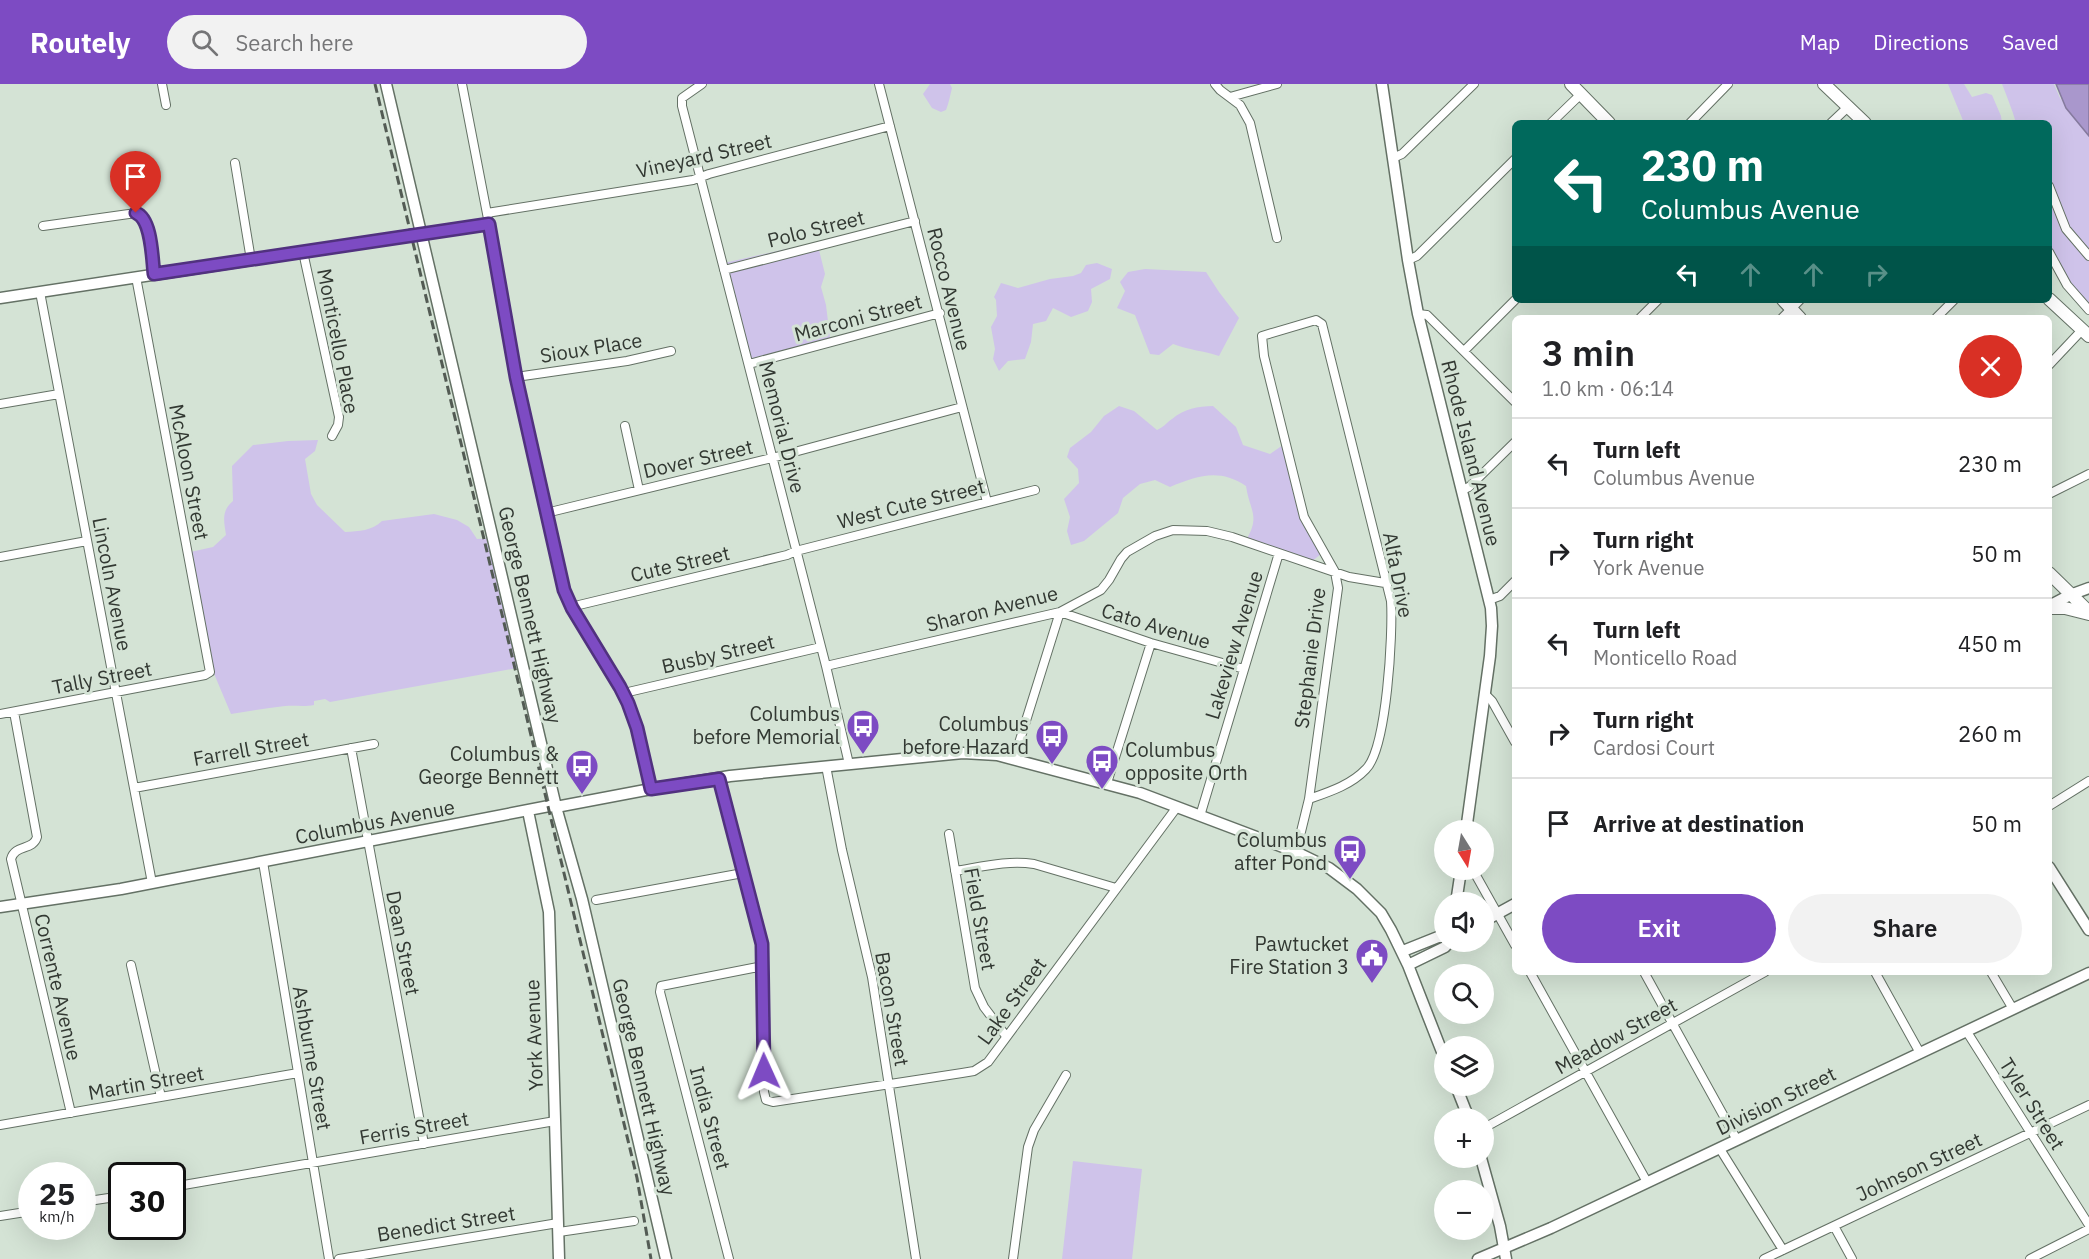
<!DOCTYPE html>
<html lang="en">
<head>
<meta charset="utf-8">
<style>
	body { margin:0; font-family:"IBM Plex Sans",sans-serif; background:#f2f2f2; color:#202124; height:100vh; display:flex; flex-direction:column; font-size:22px; white-space:nowrap }
	* { box-sizing:border-box; margin:0 }
	p { font-size:20px; color:#757577 }
	.icon { flex:none; width:33px; height:33px; fill:none; stroke:currentColor; stroke-width:2; stroke-linecap:round; stroke-linejoin:round }
	.map { position:relative; flex:1; overflow:hidden }
	.side { position:absolute; left:1512px; top:231px; width:540px; height:660px; display:flex; flex-direction:column; background:#fff; border-radius:9px; box-shadow:0 6px 24px #0002 }
	.side>* { flex:none }
	.top-card { position:absolute; left:1512px; top:36px; width:540px; height:183px; border-radius:9px; box-shadow:0 6px 24px #0002; background:#00695c; color:#fff; overflow:hidden }
	.needle { width:39px; rotate:169deg }
	.fabs { position:absolute; left:1434px; top:736px; display:grid; gap:12px }
	.fabs a { display:grid; place-items:center; width:60px; height:60px; border-radius:50%; background:#fff; box-shadow:0 6px 24px #0002; font-size:30px }
	.speed { position:absolute; left:18px; top:1078px; display:flex; gap:12px; font-size:30px; font-weight:700; text-align:center }
	.speed>* { display:grid; place-content:center; width:78px; height:78px; border-radius:50%; background:#fff; box-shadow:0 6px 24px #0002; line-height:1 }
	.speed small { font-size:15px; font-weight:400 }
	.speed .limit { border:3px solid #111; border-radius:9px; background:#fff; color:#111 }
	.pin { position:absolute; display:grid; place-items:center; width:51px; height:51px; color:#fff; margin:-62px -26px; border-radius:50% 50% 50% 0; rotate:-45deg; box-shadow:0 0 6px #0007 }
	.pin .icon { rotate:45deg }
	.me { position:absolute; width:66px; margin:-33px; rotate:359deg; stroke-linejoin:round; filter:drop-shadow(0 0 4px #0008) }
	.turn { display:flex; align-items:center; gap:21px; height:126px; padding:0 30px; font-size:27px }
	.turn .icon { width:78px; height:78px; stroke-width:2.5 }
	.turn b { display:block; font-size:42px; line-height:51px }
	.lanes { display:flex; align-items:center; height:57px; padding:0 30px; background:#0003; justify-content:center; gap:30px; direction:ltr }
	.lanes .off { opacity:.35 }
	.round { display:grid; place-items:center; flex:none; width:63px; height:63px; border-radius:32px; background:#f2f2f2 }
	.headline { display:flex; align-items:center; justify-content:space-between; height:102px; padding:0 30px }
	h1 { font-size:36px; font-weight:600; line-height:45px }
	.button { display:flex; gap:12px; margin-top:auto; padding:12px 30px }
	.button a { flex:1; height:69px; border-radius:36px; background:#7d4bc3; color:#fff; font-size:24px; font-weight:600; line-height:69px; text-align:center }
	.button a+a { background:#f2f2f2; color:#202124 }
	ul { padding:0; list-style:none }
	li { display:flex; align-items:center; gap:18px; height:90px; padding:0 30px; border-top:2px solid #e0e0e0 }
	li div { flex:1 }
	li b { display:block; font-size:22px }
	li em { font-style:normal }
	header { display:flex; align-items:center; gap:36px; box-sizing:border-box; height:84px; padding:0 30px; background:#7d4bc3; color:#fff }
	header strong { font-size:28px }
	nav { display:flex; gap:33px; margin-inline-start:auto; font-size:21px }
	.search { width:420px; height:54px; background:#f2f2f2; display:flex; align-items:center; gap:15px; box-sizing:border-box; padding:0 21px; border-radius:33px; color:#757577; font-size:22px }
	.map>svg:first-child { display:block }
</style>
</head>
<body>
<header>
<strong>Routely</strong>
<div class="search"><svg class="icon" aria-label="search" viewBox="0 0 24 24"><circle cx="10" cy="10" r="6"/><path d="M15 15l6 6"/></svg>Search here</div>
<nav><a>Map</a><a>Directions</a><a>Saved</a></nav>
</header>
<div class="map">
<svg width="2089" height="1175" viewBox="0 0 2089 1175">
	<rect width="100%" height="100%" fill="#d4e3d5"/>
	<path fill="#cfc3ea" d="M930 0H950L952 4C950 11 949 19 946 26L941 28 932 24 923 10Z
		M1948 0H1964L1972 13 1986 9 1992 11 2001 32 2002 39H1964Z
		M2002 0H2054L2060 14 2089 49V223C2072 207 2059 185 2049 164V39H2016C2012 25 2007 13 2002 0Z
		M817 158 825 190 821 203 826 221 830 254 746 276 724 179Z
		M1097 179 1112 185 1110 195 1091 205 1092 218 1088 227 1071 233 1053 224 1046 237 1033 240 1031 258 1025 275 1008 277 999 287 993 275 995 265 991 243 997 232 996 216 994 213 1001 199 1018 204 1050 195 1073 192 1081 189 1086 181Z
		M1145 185 1206 188 1219 208 1239 234 1219 272C1204 267 1189 266 1173 260L1159 271 1150 270 1135 231 1117 224 1125 207 1120 198 1128 188Z
		M1119 322 1134 327 1157 346C1164 343 1166 339 1172 335 1184 325 1198 322 1213 322L1236 343 1243 361 1270 370 1283 361 1305 435 1321 470 1311 478 1245 458C1261 432 1250 428 1246 402 1219 384 1197 392 1170 403L1155 396 1140 400 1123 414 1118 429 1084 457 1071 461 1067 447 1070 433 1064 415 1079 399 1078 385 1067 373 1070 364 1091 348 1104 332Z
		M318 356 315 367 305 375 311 410 317 421 345 448C359 447 372 447 382 437L434 430 457 436 469 443 477 455 493 454 523 583 330 618 325 615 314 617V621C304 623 295 621 285 622 267 624 249 627 231 630L207 573 186 469 213 463 226 451C224 437 221 427 233 417L232 382 253 361 288 357Z
		M1073 1077 1142 1085 1132 1175H1062Z"/>
	<path fill="#a997cc" stroke="#857a9e" stroke-width="1.5" d="M2056 0H2089V52L2066 24Z"/>
	<g fill="none" stroke-linecap="round" stroke-linejoin="round">
		<defs>
			<path id="street" d="M162 0 166 21
				M462 0 489 140 516 293 564 505C576 540 602 570 620 602 638 633 643 671 651 705
				M702 0 682 14V22L826 582 849 680
				M879 0 987 418
				M1215 0 1220 6 1240 21 1250 39 1277 154
				M1230 13 1277 0
				M1551 39 1581 10
				M1690 39 1728 0
				M1831 39 1848 23
				M1393 74 1402 70 1474 0
				M235 79 251 176
				M2049 102 2066 145 2089 172
				M487 129 693 96 709 90 890 42
				M43 142 136 129C152 135 152 174 154 190
				M422 150 489 140
				M303 168 339 333 338 341 332 352
				M2049 168 2067 201 2089 226
				M1408 176 1417 172 1515 75
				M724 186 915 137
				M40 208 152 799
				M1418 230 1427 231 1515 318
				M1640 234 1658 216
				M1782 234 1800 216
				M1936 234 1954 216
				M1464 267 1515 216
				M749 280 940 229
				M2049 281 2082 246
				M516 293 627 277 671 267
				M0 320 59 310
				M625 342 639 406
				M1462 406 1469 403 1515 358
				M2049 410 2089 390
				M546 429 772 374 962 323
				M0 473 87 457
				M1489 516 1500 512 1515 497
				M572 524 579 521 787 471 796 467 1035 406
				M826 582 1060 528 1101 506 1109 496 1121 475 1127 468 1155 452 1173 446 1207 447 1232 453 1349 493 1385 499
				M624 609 821 563
				M1485 610 1492 617 1515 658
				M14 628 37 753C33 767 15 760 11 775L71 1029
				M0 630 205 591 210 588 136 193
				M351 664 424 1060
				M1014 675 1060 528 1151 559 1244 585
				M826 682 842 766 872 893 916 1175
				M719 695 762 860 764 1008 766 1016 773 1018 962 989 974 987 988 978 1177 723
				M1107 699 1151 559
				M134 704 374 660
				M2049 722 2089 697
				M1200 732 1279 469
				M949 750 975 904 984 923 1006 952
				M1296 768 1309 715 1338 504 1335 488 1304 433 1264 272 1262 252 1316 236 1322 240 1391 517C1393 549 1387 664 1366 685 1351 701 1329 708 1309 715
				M263 778 329 1175
				M1473 786 1515 861
				M955 787C981 783 1007 776 1034 780L1116 804
				M596 816 743 789
				M131 881 161 1013
				M1530 888 1647 1098
				M1644 888 1737 1056
				M1875 888 1920 969
				M1991 888 2013 925
				M1967 948 2089 1141
				M0 1041 298 989
				M1484 1044 1765 888
				M1720 1065 1783 1166
				M172 1103 555 1037
				M82 1118 122 1112
				M0 1132 32 1127
				M1834 1142 1852 1175
				M559 1148 634 1137
				M339 1175 558 1139
				M729 1175 660 908 661 902 763 882
				M1013 1175 1028 1063 1034 1046 1066 991
				M1764 1175 2089 1021
				M2030 1175 2089 1145"/>
			<path id="secondary" d="M386 0 556 723 582 815 666 1175
				M1382 0 1408 176 1418 230 1491 524 1492 542 1490 572 1466 747
				M0 214 422 150
				M2049 522 2070 511 2089 504
				M528 727 549 828 559 1175
				M2049 783 2089 846
				M1456 819 1461 786
				M0 823 121 805 549 722 556 723 651 705 730 692 963 669 997 671 1140 709 1296 768 1329 784 1357 805 1381 829 1391 846 1408 881 1444 973
				M1484 837 1515 820
				M1403 867 1438 853H1444
				M1408 881 1445 863 1449 858
				M1456 1002 1469 1035
				M1481 1074 1500 1142 1506 1175
				M1478 1175 1551 1144 2089 889"/>
			<path id="primary" d="M1571 0 1609 39
				M1824 0 1865 39
				M2049 215 2089 252
				M1783 216 1800 234
				M2049 489 2089 528
				M2049 524H2065L2089 530"/>
		</defs>
		<use href="#street" stroke="#647165" stroke-width="10"/>
		<use href="#secondary" stroke="#647165" stroke-width="13"/>
		<use href="#primary" stroke="#647165" stroke-width="14"/>
		<use href="#street" stroke="#fff" stroke-width="8"/>
		<use href="#secondary" stroke="#fff" stroke-width="10"/>
		<use href="#primary" stroke="#fff" stroke-width="12"/>
		<path stroke="#535b54" stroke-width="3" stroke-dasharray="9 4.5" stroke-linecap="butt" d="M375 0 637 1094 651 1175"/>
	</g>
	<g fill="none" stroke-linecap="round" stroke-linejoin="round">
		<defs>
			<path id="route" d="M136 129C152 135 152 174 154 190L489 140 516 293 564 506 572 524 620 603 628 619 637 644 651 705 719 695 762 860 764 987"/>
		</defs>
		<use href="#route" stroke="#51317f" stroke-width="15"/>
		<use href="#route" stroke="#7d4bc3" stroke-width="10"/>
	</g>
	<defs>
		<symbol id="bus-pin" viewBox="-11 -11 22 30"><path d="M0 17L-7.5 6A9.5 9.5 0 1 1 7.5 6Z" fill="#7d4bc3" stroke="#d4e3d5"/><path d="M-5-6H5V4H4V6H2V4H-2V6H-4V4H-5ZM-3.5-4V0h7V-4ZM-3.5 1.2v1.5H-2V1.2ZM2 1.2v1.5H3.5V1.2Z" fill="#fff"/></symbol>
		<symbol id="civic-pin" viewBox="-11 -11 22 30"><path d="M0 17L-7.5 6A9.5 9.5 0 1 1 7.5 6Z" fill="#7d4bc3" stroke="#d4e3d5"/><path d="M-.6-6.5H3V-4.5H.6V-3L4-1V1h2V6H-6V1h2V-1L-.6-3ZM-1.2 2.5V6h2.4V2.5Z" fill="#fff"/></symbol>
	</defs>
	<g fill-rule="evenodd">
		<use href="#bus-pin" x="844" y="623" width="38" height="52"/>
		<use href="#bus-pin" x="1033" y="633" width="38" height="52"/>
		<use href="#bus-pin" x="1083" y="658" width="38" height="52"/>
		<use href="#bus-pin" x="563" y="663" width="38" height="52"/>
		<use href="#bus-pin" x="1331" y="748" width="38" height="52"/>
		<use href="#civic-pin" x="1353" y="852" width="38" height="52"/>
	</g>
	<g text-anchor="middle" stroke-width="6" stroke-linejoin="round" paint-order="stroke">
		<g font-size="20" fill="#323832" stroke="#d4e3d5">
			<text transform="translate(704 72) rotate(-13)" y="7">Vineyard Street</text>
			<text transform="translate(816 145) rotate(-14)" y="7">Polo Street</text>
			<text transform="translate(949 205) rotate(76)" y="7">Rocco Avenue</text>
			<text transform="translate(858 234) rotate(-15)" y="7">Marconi Street</text>
			<text transform="translate(338 257) rotate(79)" y="7">Monticello Place</text>
			<text transform="translate(591 264) rotate(-9)" y="7">Sioux Place</text>
			<text transform="translate(782 343) rotate(76)" y="7">Memorial Drive</text>
			<text transform="translate(1471 369) rotate(76)" y="7">Rhode Island Avenue</text>
			<text transform="translate(698 375) rotate(-13)" y="7">Dover Street</text>
			<text transform="translate(189 388) rotate(79)" y="7">McAloon Street</text>
			<text transform="translate(911 420) rotate(-14)" y="7">West Cute Street</text>
			<text transform="translate(680 480) rotate(-13)" y="7">Cute Street</text>
			<text transform="translate(1398 491) rotate(79)" y="7">Alfa Drive</text>
			<text transform="translate(112 500) rotate(79)" y="7">Lincoln Avenue</text>
			<text transform="translate(992 525) rotate(-14)" y="7">Sharon Avenue</text>
			<text transform="translate(530 531) rotate(77)" y="7">George Bennett Highway</text>
			<text transform="translate(1156 542) rotate(17)" y="7">Cato Avenue</text>
			<text transform="translate(1234 561) rotate(-73)" y="7">Lakeview Avenue</text>
			<text transform="translate(718 570) rotate(-13)" y="7">Busby Street</text>
			<text transform="translate(1310 574) rotate(-83)" y="7">Stephanie Drive</text>
			<text transform="translate(102 594) rotate(-11)" y="7">Tally Street</text>
			<text transform="translate(251 665) rotate(-10)" y="7">Farrell Street</text>
			<text transform="translate(375 738) rotate(-11)" y="7">Columbus Avenue</text>
			<text transform="translate(980 835) rotate(80)" y="7">Field Street</text>
			<text transform="translate(403 859) rotate(79)" y="7">Dean Street</text>
			<text transform="translate(58 903) rotate(77)" y="7">Corrente Avenue</text>
			<text transform="translate(1012 917) rotate(-54)" y="7">Lake Street</text>
			<text transform="translate(892 925) rotate(80)" y="7">Bacon Street</text>
			<text transform="translate(534 951) rotate(-92)" y="7">York Avenue</text>
			<text transform="translate(1616 952) rotate(-29)" y="7">Meadow Street</text>
			<text transform="translate(312 974) rotate(80)" y="7">Ashburne Street</text>
			<text transform="translate(146 999) rotate(-10)" y="7">Martin Street</text>
			<text transform="translate(644 1003) rotate(77)" y="7">George Bennett Highway</text>
			<text transform="translate(1776 1017) rotate(-26)" y="7">Division Street</text>
			<text transform="translate(2032 1020) rotate(58)" y="7">Tyler Street</text>
			<text transform="translate(710 1034) rotate(75)" y="7">India Street</text>
			<text transform="translate(414 1044) rotate(-10)" y="7">Ferris Street</text>
			<text transform="translate(1919 1083) rotate(-25)" y="7">Johnson Street</text>
			<text transform="translate(446 1140) rotate(-9)" y="7">Benedict Street</text>
		</g>
		<g font-size="20" fill="#323832" stroke="#d4e3d5" text-anchor="end">
			<text x="840" y="637">Columbus<tspan x="840" dy="23">before Memorial</tspan></text>
			<text x="1029" y="647">Columbus<tspan x="1029" dy="23">before Hazard</tspan></text>
			<text x="1125" y="673" text-anchor="start">Columbus<tspan x="1125" dy="23">opposite Orth</tspan></text>
			<text x="559" y="677">Columbus &amp;<tspan x="559" dy="23">George Bennett</tspan></text>
			<text x="1327" y="763">Columbus<tspan x="1327" dy="23">after Pond</tspan></text>
			<text x="1349" y="867">Pawtucket<tspan x="1349" dy="23">Fire Station 3</tspan></text>
		</g>
	</g>
</svg>
<div class="fabs">
<a><svg class="needle" viewBox="-14 -14 28 28"><path d="M0-13l5 13h-10z" fill="#e53935"/><path d="M0 13l5-13h-10z" fill="#757577"/></svg></a>
<a><svg class="icon" aria-label="sound" viewBox="0 0 24 24"><path d="M4 9h4l5-4v14l-5-4H4zM17 9q2 3 0 6"/></svg></a>
<a><svg class="icon" aria-label="search" viewBox="0 0 24 24"><circle cx="10" cy="10" r="6"/><path d="M15 15l6 6"/></svg></a>
<a><svg class="icon" aria-label="layers" viewBox="0 0 24 24"><path d="M12 4l9 5-9 5-9-5zM3 14l9 5 9-5"/></svg></a>
<a>+</a>
<a>−</a>
</div>
<div class="speed"><div>25<small>km/h</small></div><div class="limit">30</div></div>
<div class="pin" style="left:136px;top:129px;background:#d93025"><svg class="icon" aria-label="arrive" viewBox="0 0 24 24"><path d="M6 21V4h12l-3 4 3 4H6"/></svg></div>
<svg class="me" style="left:764px;top:987px" viewBox="-20 -20 40 40"><path d="M0-17L14 15 0 8-14 15z" fill="#7d4bc3" stroke="#fff" stroke-width="4"/></svg>
<div class="top-card">
<div class="turn"><svg class="icon" aria-label="left" viewBox="0 0 24 24"><path d="M17 20v-9H6M10 6l-5 5 5 5"/></svg><div><b>230 m</b>Columbus Avenue</div></div>
<div class="lanes"><svg class="icon" aria-label="left" viewBox="0 0 24 24"><path d="M17 20v-9H6M10 6l-5 5 5 5"/></svg><svg class="icon off" aria-label="ahead" viewBox="0 0 24 24"><path d="M12 20V5M6 11l6-6 6 6"/></svg><svg class="icon off" aria-label="ahead" viewBox="0 0 24 24"><path d="M12 20V5M6 11l6-6 6 6"/></svg><svg class="icon off" aria-label="right" viewBox="0 0 24 24"><path d="M7 20v-9h11M14 6l5 5-5 5"/></svg></div>
</div>
<section class="side">
<div class="headline"><div><h1>3 min</h1><p>1.0 km · 06:14</p></div><a class="round" style="background:#d93025;color:#fff"><svg class="icon" aria-label="close" viewBox="0 0 24 24"><path d="M6 6l12 12M18 6L6 18"/></svg></a></div>
<ul>
<li><svg class="icon" aria-label="left" viewBox="0 0 24 24"><path d="M17 20v-9H6M10 6l-5 5 5 5"/></svg><div><b>Turn left</b><p>Columbus Avenue</p></div><em>230 m</em></li>
<li><svg class="icon" aria-label="right" viewBox="0 0 24 24"><path d="M7 20v-9h11M14 6l5 5-5 5"/></svg><div><b>Turn right</b><p>York Avenue</p></div><em>50 m</em></li>
<li><svg class="icon" aria-label="left" viewBox="0 0 24 24"><path d="M17 20v-9H6M10 6l-5 5 5 5"/></svg><div><b>Turn left</b><p>Monticello Road</p></div><em>450 m</em></li>
<li><svg class="icon" aria-label="right" viewBox="0 0 24 24"><path d="M7 20v-9h11M14 6l5 5-5 5"/></svg><div><b>Turn right</b><p>Cardosi Court</p></div><em>260 m</em></li>
<li><svg class="icon" aria-label="arrive" viewBox="0 0 24 24"><path d="M6 21V4h12l-3 4 3 4H6"/></svg><div><b>Arrive at destination</b></div><em>50 m</em></li>
</ul>
<div class="button"><a>Exit</a><a>Share</a></div>
</section>
</div>
</body>
</html>
